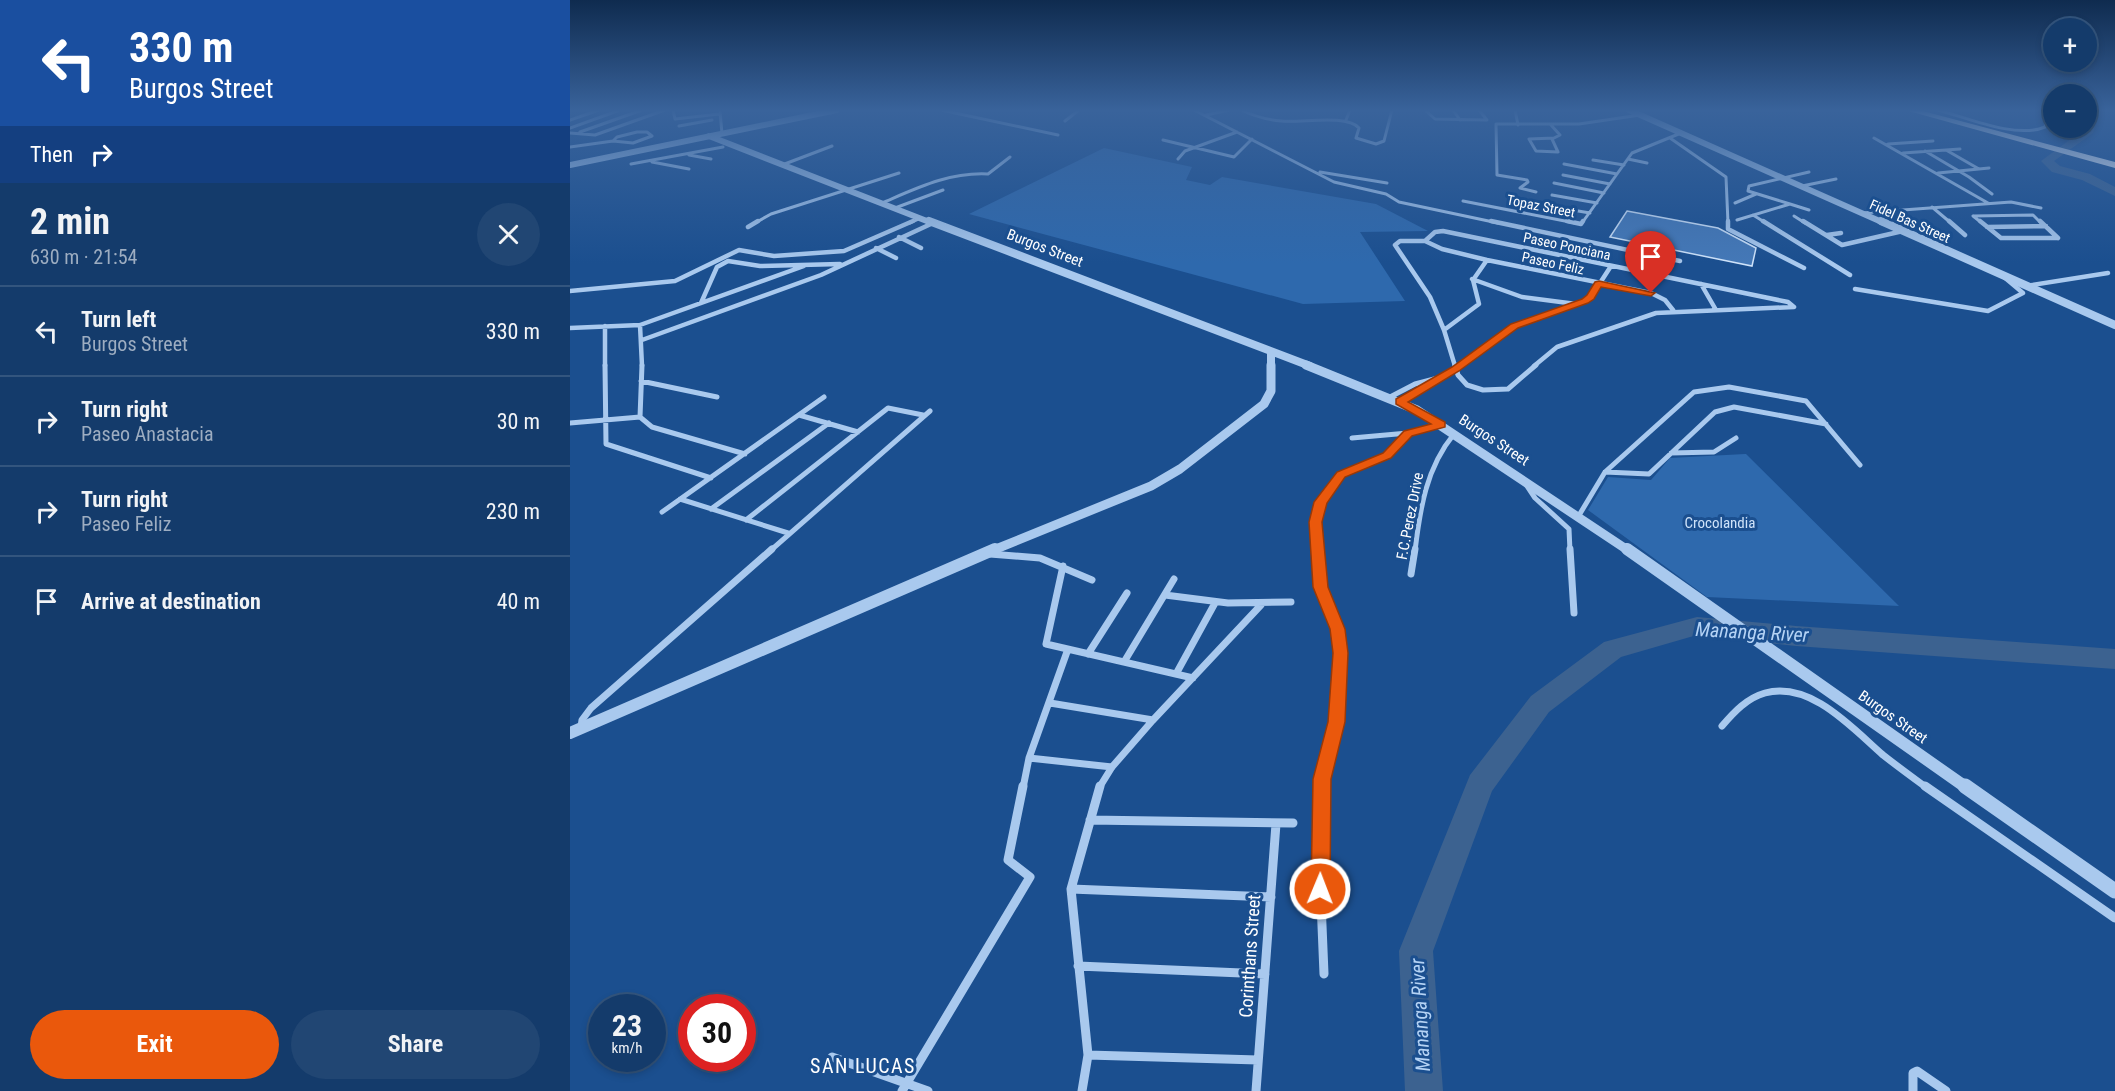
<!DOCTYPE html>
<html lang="en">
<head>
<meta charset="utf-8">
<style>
	body { margin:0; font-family:"Roboto Condensed",sans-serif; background:#214673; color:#f1f3f6; height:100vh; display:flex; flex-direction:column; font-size:22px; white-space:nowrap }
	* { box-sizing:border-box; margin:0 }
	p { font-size:20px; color:#9dadc1 }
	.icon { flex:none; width:33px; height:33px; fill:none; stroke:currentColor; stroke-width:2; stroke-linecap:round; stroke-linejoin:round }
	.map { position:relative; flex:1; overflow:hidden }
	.panel { display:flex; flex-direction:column; background:#143b6b; width:570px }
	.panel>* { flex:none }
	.top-card { background:#1a4fa0; color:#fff; overflow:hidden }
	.buttons { position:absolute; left:1473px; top:18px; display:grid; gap:12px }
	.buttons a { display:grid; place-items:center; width:54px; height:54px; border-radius:50%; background:#143b6b; box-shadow:0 3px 9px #0003,0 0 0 2px #33557e; font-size:30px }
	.speed { position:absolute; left:18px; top:994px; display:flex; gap:12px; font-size:30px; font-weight:700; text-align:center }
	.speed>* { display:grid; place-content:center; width:78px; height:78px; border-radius:50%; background:#143b6b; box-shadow:0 3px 9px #0003,0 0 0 2px #33557e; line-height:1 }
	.speed small { font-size:15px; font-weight:400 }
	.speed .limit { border:9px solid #d22; background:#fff; color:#111 }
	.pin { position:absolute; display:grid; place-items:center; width:51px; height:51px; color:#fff; margin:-62px -26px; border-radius:50% 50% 50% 0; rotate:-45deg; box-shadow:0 0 6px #0007 }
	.pin .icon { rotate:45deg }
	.me { position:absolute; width:66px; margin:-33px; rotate:1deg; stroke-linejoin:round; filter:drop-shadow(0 0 4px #0008) }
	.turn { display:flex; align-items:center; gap:21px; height:126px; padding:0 30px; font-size:27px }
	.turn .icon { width:78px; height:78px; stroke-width:2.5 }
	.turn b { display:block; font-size:42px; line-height:51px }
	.then { display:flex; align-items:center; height:57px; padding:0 30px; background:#0003; gap:12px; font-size:22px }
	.round { display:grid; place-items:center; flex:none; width:63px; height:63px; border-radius:32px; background:#214673 }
	.overview { display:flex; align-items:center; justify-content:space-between; height:102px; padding:0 30px }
	h1 { font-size:36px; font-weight:700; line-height:45px }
	.action { display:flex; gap:12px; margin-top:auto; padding:12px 30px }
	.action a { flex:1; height:69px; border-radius:36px; background:#ea580c; color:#fff; font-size:24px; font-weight:700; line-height:69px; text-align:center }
	.action a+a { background:#214673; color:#f1f3f6 }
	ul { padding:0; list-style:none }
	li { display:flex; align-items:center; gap:18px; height:90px; padding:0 30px; border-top:2px solid #33557e }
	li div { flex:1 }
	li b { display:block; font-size:22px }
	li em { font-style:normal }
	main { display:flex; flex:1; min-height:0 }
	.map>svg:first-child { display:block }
</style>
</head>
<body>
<main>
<section class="panel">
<div class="top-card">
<div class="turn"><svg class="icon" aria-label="left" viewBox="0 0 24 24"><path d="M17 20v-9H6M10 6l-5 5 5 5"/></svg><div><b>330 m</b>Burgos Street</div></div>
<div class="then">Then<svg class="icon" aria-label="right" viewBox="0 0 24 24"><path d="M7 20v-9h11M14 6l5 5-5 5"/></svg></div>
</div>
<div class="overview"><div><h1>2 min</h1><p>630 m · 21:54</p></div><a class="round"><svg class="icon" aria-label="close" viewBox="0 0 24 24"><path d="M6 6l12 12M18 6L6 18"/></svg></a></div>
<ul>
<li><svg class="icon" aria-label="left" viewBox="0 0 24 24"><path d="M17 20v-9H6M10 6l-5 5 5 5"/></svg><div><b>Turn left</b><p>Burgos Street</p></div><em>330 m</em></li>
<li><svg class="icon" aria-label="right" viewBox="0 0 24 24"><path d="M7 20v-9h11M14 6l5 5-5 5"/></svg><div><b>Turn right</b><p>Paseo Anastacia</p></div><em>30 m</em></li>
<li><svg class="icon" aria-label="right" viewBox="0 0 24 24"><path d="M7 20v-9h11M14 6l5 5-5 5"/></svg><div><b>Turn right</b><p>Paseo Feliz</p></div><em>230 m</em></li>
<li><svg class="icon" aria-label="arrive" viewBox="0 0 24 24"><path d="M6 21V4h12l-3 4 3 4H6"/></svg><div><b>Arrive at destination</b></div><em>40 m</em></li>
</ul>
<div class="action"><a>Exit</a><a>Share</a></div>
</section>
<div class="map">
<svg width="1545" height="1091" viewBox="0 0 1545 1091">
	<rect width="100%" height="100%" fill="#1b4f8f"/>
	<path fill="#2e69ad" d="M534 148 622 167 616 180 640 185 652 177 806 204 858 231 790 232 835 301 733 304 399 214Z
		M1175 454H1176L1329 606 1137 597 1018 510 1038 477 1081 480 1100 458Z"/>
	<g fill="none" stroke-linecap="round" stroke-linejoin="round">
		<path fill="#3c6290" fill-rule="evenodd" d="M1521 110H1533L1528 115 1523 133 1484 161 1490 166 1520 174 1545 187V196L1512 180 1482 172 1471 161 1516 128 1518 114Z
			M1127 617 1226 626 1545 649V669L1226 646 1127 635 1051 657 979 712 922 791 863 951 873 1091H835L829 951 900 775 961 696 1034 642Z"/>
	</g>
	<path fill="#4478b7" stroke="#cfe3fa" stroke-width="1.5" d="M1057 211 1148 228 1186 248 1182 266 1040 237Z"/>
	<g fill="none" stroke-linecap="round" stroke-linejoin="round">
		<path stroke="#a9c9ee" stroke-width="3" d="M103 110 105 119 149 114
			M371 110 488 135
			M624 110 764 182 816 194 829 202 928 223
			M671 110C684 116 697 120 712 121 731 123 777 114 789 128L786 138 806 144 814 141 822 110
			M855 110 865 119 917 120 909 110
			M883 110 890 120
			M945 110 948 125
			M1368 110C1398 118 1446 139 1475 127L1479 110
			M150 111 152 134
			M636 115 659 110
			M0 120 29 110
			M776 120 780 110
			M495 121 509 110
			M981 125 990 135 984 138
			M109 126 142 120
			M0 128 50 110
			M10 132 72 110
			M67 132H77L82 136 63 143 43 141 47 137Z
			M0 133 25 135 95 110
			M984 138 982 139 988 152 966 151 959 139Z
			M1100 138 1156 177 1158 223
			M1304 138 1418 203
			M593 140 664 157 682 139
			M1318 144 1363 141
			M0 147 43 141
			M1376 150 1409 169
			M1355 151 1399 177 1422 194
			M1333 153 1390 149
			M119 155 141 159
			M608 159 615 151 667 132
			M1058 159 1077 163
			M1023 160 1054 165
			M82 162 119 169
			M61 164 153 147
			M994 164 1047 174
			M212 165 262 146
			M750 172 817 183
			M1368 173 1419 168
			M993 175 1040 184
			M984 183 1034 193
			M1232 186 1266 179
			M966 192 950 188 958 182 957 180 927 175 926 124H1009L1070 115
			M982 195 1027 203
			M944 200 1020 213
			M893 201 1005 223
			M312 203C347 188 379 172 418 174L440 157
			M1165 203 1186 194
			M1220 204 1239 210
			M1362 207 1381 223
			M325 208 373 190
			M1292 213 1441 202 1471 208
			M1183 215 1196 223
			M1224 216 1235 223
			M1403 216 1463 215 1471 223
			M1403 216 1412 223
			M1167 220 1220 204 1178 191 1179 186 1239 172
			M185 223 201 214 329 173
			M340 223 351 218
			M1012 223 1062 153 1111 133"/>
		<path stroke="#a9c9ee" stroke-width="4.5" d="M921 221 1110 261
			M997 221 1011 224 1013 221
			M1158 221V229L1234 268
			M1193 221 1280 275
			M1233 221 1272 245 1333 231
			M1379 221 1395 235
			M1410 221 1431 238H1488
			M1470 221 1488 238
			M178 227 188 221
			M1417 227 1476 226
			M1257 235 1271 233
			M329 237 351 248
			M855 241 872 249 917 260 1081 293 1095 300 1103 310
			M306 248 326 258
			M902 279 952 297 1006 304
			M1131 284 1146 310
			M1456 286 1538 273
			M1285 289 1418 311 1453 293 1434 277
			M0 291 105 281 169 250 204 256 274 251 343 221
			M131 303 147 267 158 261 190 266 270 264
			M70 325 72 366
			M35 326V366
			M0 328 70 325 234 266
			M874 330 909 304 903 280 917 260
			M72 340 251 275 363 223
			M885 366 874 330 860 297 825 245 830 241H855L865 232 873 231 1218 302 1224 307 1086 313 987 347 964 366
			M889 366 944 326 1015 301 1021 297 1041 266"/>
		<path stroke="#a9c9ee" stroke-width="5" d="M35 365 36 444 141 478
			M885 365 888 375 897 385 913 390 938 389 966 365
			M71 381 147 397
			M820 397 845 384 868 378 891 365
			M830 402 855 389 865 380
			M229 415 288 432
			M70 417 72 365
			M0 423 70 417 82 427 175 454
			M782 438 838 433 871 425
			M1101 453 1144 452 1166 438
			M1035 472 1079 474 1145 412 1164 407 1256 424
			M955 483 965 498 999 529 1000 551
			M110 499 218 533
			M141 509 259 423
			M92 512 254 397
			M1008 517 1035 472 1124 392 1159 387 1236 401 1290 465
			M176 520 318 408 353 415
			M200 551 360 411
			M748 551 747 510 771 474 817 455 838 433
			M845 551C850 509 856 468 884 434"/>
		<path stroke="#a9c9ee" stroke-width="7" d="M748 549C749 561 749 574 751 586 755 609 769 628 771 652 775 698 758 743 752 788
			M1000 549 1004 613
			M420 554 470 558 522 580
			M493 566 476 644 623 678
			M841 574 845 549
			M595 595 658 603 721 602
			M518 654 557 593
			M554 662 604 579
			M606 674 645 603
			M480 703 583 720
			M1152 726C1164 712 1177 698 1195 693 1241 681 1282 728 1313 755 1327 766 1342 777 1357 788
			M11 727 12 720 21 708 202 549
			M459 758 542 767
			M453 788 459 758 498 649
			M529 788 542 767 583 720 691 605"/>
		<path stroke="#a9c9ee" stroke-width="9" d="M752 786 753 835 750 877 754 974
			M1355 786 1545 918
			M520 820 723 823
			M501 889 701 897
			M508 966 695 974
			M518 1055 688 1060
			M262 1057 358 1091
			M332 1091 460 877 438 860 453 786
			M512 1091 518 1055 501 889 530 786
			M686 1091 706 824
			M1343 1091V1073L1347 1071 1376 1091"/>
		<path stroke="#a9c9ee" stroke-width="6" d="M1059 110 1314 223
			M139 136 362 223
			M0 165 267 110"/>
		<path stroke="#a9c9ee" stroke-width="8" d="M359 221 740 366
			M1311 221 1545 325
			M701 354V366"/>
		<path stroke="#a9c9ee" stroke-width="9" d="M736 365 847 410 1059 551
			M421 551 581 486 610 469 694 404 701 391V365"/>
		<path stroke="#a9c9ee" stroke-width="12" d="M1057 549 1397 788
			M0 733 425 549"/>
		<path stroke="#a9c9ee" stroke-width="15" d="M1395 786 1545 891"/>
		<path fill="#f8faff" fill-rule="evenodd" d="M1335 110H1349L1545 162V168Z"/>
	</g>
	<linearGradient id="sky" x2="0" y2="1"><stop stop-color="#0f2b4f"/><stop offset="0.42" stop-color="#39639b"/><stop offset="1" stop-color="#39639b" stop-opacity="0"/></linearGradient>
	<rect width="1545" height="263" fill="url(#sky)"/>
	<path fill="#ea580c" stroke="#983908" stroke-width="1.5" d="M1029 281 1085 293 1081 296 1031 287 1024 299 1018 303 948 328 889 371 838 402 875 422V427L842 436 821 458 775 477 757 503 752 522 758 587 775 629 778 653 775 722 761 779 760 889 757 896 750 899 743 896 741 889 743 779 758 722 763 653 760 629 743 587 739 522 744 502 767 472 813 453 834 431 861 424 826 404V399L882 367 941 324 1012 299 1017 295 1025 282Z"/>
	<g text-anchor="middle" stroke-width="6" stroke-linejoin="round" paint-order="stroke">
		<g font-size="14" fill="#fff" stroke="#1b4f8f">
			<text transform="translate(971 206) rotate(11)" y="5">Topaz Street</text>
			<text transform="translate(1340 221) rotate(24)" y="5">Fidel Bas Street</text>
			<text transform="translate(997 246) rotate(12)" y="5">Paseo Ponciana</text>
			<text transform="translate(983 263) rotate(12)" y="5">Paseo Feliz</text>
		</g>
		<g font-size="15" fill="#fff" stroke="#1b4f8f">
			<text transform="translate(475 248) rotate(21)" y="5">Burgos Street</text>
			<text transform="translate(924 440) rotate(33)" y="5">Burgos Street</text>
			<text transform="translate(840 516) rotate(-79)" y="5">F.C.Perez Drive</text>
			<text transform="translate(1323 717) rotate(35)" y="5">Burgos Street</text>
		</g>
		<g font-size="15" fill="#cfe3fa" stroke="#1b4f8f">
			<text x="1150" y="528">Crocolandia</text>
		</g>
		<g font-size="18" fill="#fff" stroke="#1b4f8f">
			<text transform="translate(680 956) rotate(-86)" y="6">Corinthans Street</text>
		</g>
		<g font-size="20" font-style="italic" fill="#b5d3f5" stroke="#1b4f8f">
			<text transform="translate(1182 632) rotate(3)" y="7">Mananga River</text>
			<text transform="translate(850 1015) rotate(-93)" y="7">Mananga River</text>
		</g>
		<g font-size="20" letter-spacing="1.5" fill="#fff" stroke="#1b4f8f">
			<text x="293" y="1073">SAN LUCAS</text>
		</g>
	</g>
</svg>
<div class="buttons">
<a>+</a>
<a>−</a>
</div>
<div class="speed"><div>23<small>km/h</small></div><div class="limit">30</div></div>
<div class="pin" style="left:1081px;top:293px;background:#d93025"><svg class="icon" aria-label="arrive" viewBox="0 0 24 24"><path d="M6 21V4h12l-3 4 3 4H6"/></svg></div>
<svg class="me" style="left:750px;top:889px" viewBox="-20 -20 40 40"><circle r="17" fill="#ea580c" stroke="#fff" stroke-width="3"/><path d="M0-11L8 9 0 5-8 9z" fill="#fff"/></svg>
</div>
</main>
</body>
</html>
